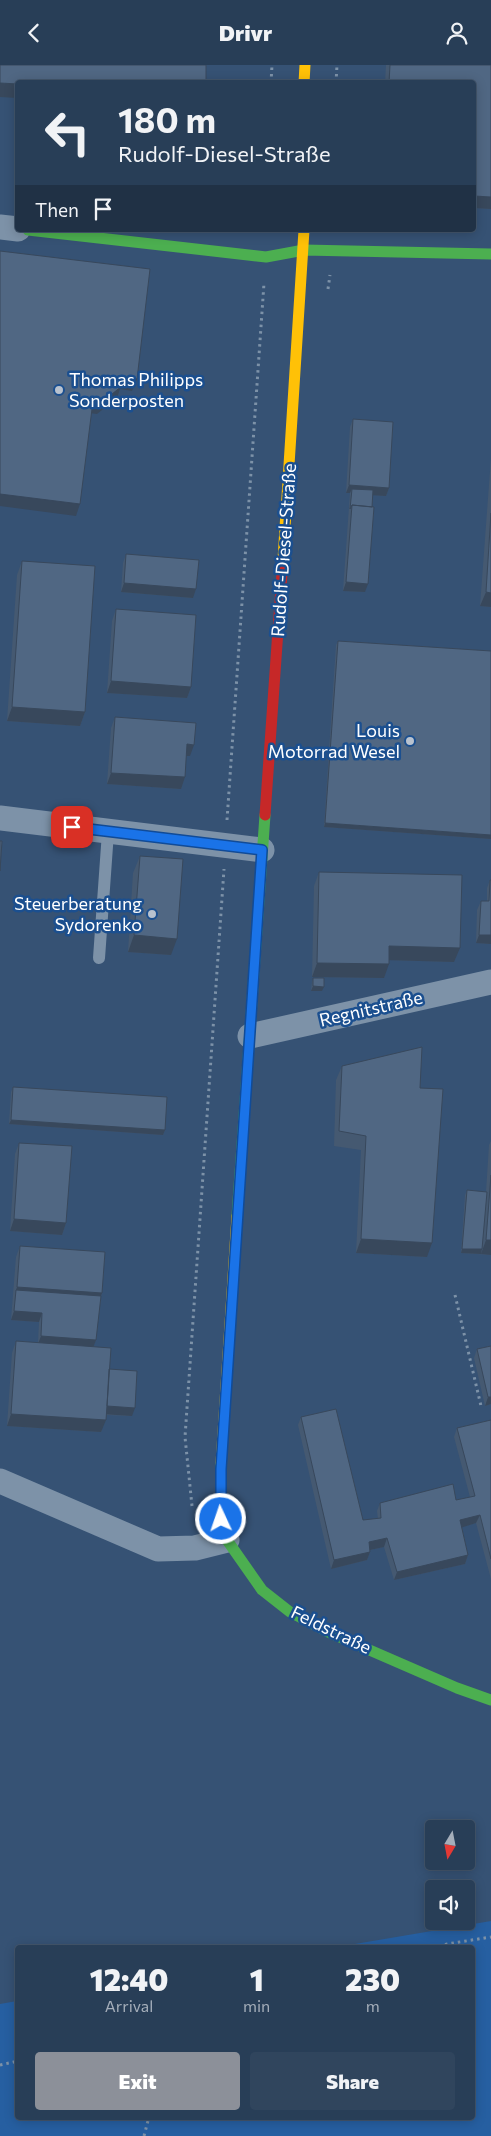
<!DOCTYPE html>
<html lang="en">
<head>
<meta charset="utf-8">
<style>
	body { margin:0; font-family:Commissioner,sans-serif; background:#30455d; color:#f1f3f6; height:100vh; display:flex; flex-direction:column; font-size:19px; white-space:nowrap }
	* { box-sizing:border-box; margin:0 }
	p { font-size:16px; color:#a5aeba }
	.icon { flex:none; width:28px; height:28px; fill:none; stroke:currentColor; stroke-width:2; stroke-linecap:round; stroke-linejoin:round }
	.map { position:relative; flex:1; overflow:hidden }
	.drawer { position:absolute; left:15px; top:1880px; width:460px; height:175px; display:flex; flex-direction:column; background:#283e57; border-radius:5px; box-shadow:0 2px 12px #0003,0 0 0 1px #44576d }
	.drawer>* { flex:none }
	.guide { position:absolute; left:15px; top:15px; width:461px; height:152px; border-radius:5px; box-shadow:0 2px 12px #0003,0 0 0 1px #44576d; background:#283e57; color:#f1f3f6; overflow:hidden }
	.needle { width:32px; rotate:190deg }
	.buttons { position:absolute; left:425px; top:1755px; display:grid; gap:10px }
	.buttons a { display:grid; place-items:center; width:50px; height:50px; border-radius:5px; background:#283e57; box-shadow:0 2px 12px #0003,0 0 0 1px #44576d; font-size:25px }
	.pin { position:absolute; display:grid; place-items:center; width:42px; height:42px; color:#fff; margin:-21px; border-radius:10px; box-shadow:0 2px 8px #0006 }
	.me { position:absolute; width:55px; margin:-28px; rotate:357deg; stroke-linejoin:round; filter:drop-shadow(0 0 4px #0008) }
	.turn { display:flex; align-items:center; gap:18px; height:105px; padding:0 20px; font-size:22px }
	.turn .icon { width:65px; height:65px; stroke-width:2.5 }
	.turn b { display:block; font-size:35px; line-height:42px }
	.then { display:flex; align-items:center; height:48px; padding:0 20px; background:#0003; gap:10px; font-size:19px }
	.eta { display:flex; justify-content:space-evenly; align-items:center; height:85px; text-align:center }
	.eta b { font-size:30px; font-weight:800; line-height:35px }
	.action { display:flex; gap:10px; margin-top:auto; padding:10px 20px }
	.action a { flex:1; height:58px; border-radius:5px; background:#8c9099; color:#fff; font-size:20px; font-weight:800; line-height:58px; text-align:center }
	.action a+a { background:#30455d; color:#f1f3f6 }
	header { display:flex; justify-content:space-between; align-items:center; height:65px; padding:0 20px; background:#283e57; font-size:22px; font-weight:800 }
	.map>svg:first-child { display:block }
</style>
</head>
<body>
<header><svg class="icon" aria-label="back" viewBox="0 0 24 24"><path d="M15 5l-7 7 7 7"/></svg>Drivr<svg class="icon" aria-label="person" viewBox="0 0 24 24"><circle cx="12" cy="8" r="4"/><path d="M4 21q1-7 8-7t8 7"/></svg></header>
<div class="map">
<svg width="491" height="2071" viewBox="0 0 491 2071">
	<rect width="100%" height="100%" fill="#365274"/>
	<path fill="#265fa1" d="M491 1856V2071H0V1939L17 1936 18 2052H472V1882H337Z"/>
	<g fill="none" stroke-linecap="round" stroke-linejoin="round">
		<path stroke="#7d92a8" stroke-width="3" stroke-dasharray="2.5 4" stroke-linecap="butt" d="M271 18 272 0
			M336 18 337 0
			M328 224 330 210
			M227 755 264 218
			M455 1230 481 1341
			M192 1441 185 1372 224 804
			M439 1882 447 1879 491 1872
			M0 2000 18 1996
			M144 2071 149 2052"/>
		<path stroke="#7d92a8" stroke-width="12" d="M99 893 108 767"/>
		<path stroke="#7d92a8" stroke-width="25" d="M0 162 18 164
			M0 753 262 785
			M250 971 491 917
			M0 1416 158 1484 195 1483 227 1475"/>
		<path stroke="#4caf50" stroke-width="11" d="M28 165 266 192 304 185 491 189
			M237 1151 265 750
			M221 1398V1454L227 1475 262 1525 290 1547 328 1567 457 1623 491 1635"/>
		<path stroke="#ffc107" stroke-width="11" d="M304 18 305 0
			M283 494 304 165
			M221 1398 237 1151"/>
		<path stroke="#c62828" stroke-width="11" d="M265 750 283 494"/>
	</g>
	<path fill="#455971" d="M386 0H491V144L474 143V18H385Z
		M353 354 389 423 386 431 373 430 365 527 343 526 350 428H346L350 362Z
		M491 393V542L480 541Z
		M126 489 193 533 121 527 123 498Z
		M22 496 85 647 80 661 7 656 17 510Z
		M116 544 191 622 187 633 107 628 112 556Z
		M338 576 491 586V774L324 762 336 580Z
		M115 652 190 691H186L181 724 107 719 111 663Z
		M140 791 171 890 128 887 133 808Z
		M319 807 454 897 389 895 384 913 312 912 314 821Z
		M490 815 491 879 476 878 477 845 481 836H487V823Z
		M313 913 322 926H311L312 917Z
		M342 1001 420 1023 427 1192 356 1188 361 1085 334 1081 336 1015Z
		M13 1022 165 1065 163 1070 9 1059 11 1027Z
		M491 1076V1190L461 1188 465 1130 467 1125 486 1127 489 1080Z
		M19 1078 66 1158 62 1170 10 1166 15 1089Z
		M20 1181 102 1228 101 1231 96 1275 93 1282 109 1304 132 1351 106 1350 101 1367 7 1361 12 1288 16 1276 38 1278 39 1257 11 1255 16 1192Z
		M491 1281V1339L485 1341 474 1293 477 1284Z
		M301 1352 363 1455 378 1454 377 1446 380 1438 456 1435 470 1432 454 1372 457 1363 491 1355V1514L476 1458 462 1462 468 1490 465 1499 394 1515 384 1482 370 1485V1487L367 1495 331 1504 298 1360Z"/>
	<path fill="#38485c" d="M0 18 18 19V33L0 32Z
		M474 131 491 132V144L474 143Z
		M123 312 137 314 132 326 120 324 117 333 97 349 89 348 93 336Z
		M349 420 389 423 386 431 352 429V424L350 428H346Z
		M0 429 80 439 76 451 0 441Z
		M346 517 368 519 365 527 343 526Z
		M124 518 196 524 193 533 121 527Z
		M486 527 491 528V542L480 541Z
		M111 616 191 622 187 633 107 628Z
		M12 642 85 647 80 661 7 656Z
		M187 679 194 680 190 691H183Z
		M111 708 185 712 181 724 107 719Z
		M325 758 491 770V774L324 762Z
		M134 870 177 874 171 890 128 887Z
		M479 870H491V879L476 878Z
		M389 881 460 883 454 897 384 895Z
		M317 898 389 899 384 913 312 912Z
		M313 921 324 922 322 926H311Z
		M11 1055 165 1065 163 1070 9 1059Z
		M14 1154 66 1158 62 1170 10 1166Z
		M361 1174 432 1178 427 1192 356 1188Z
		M486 1175H491V1190L481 1189Z
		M462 1184H482L481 1189 461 1188Z
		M17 1222 102 1228 98 1240 16 1225Z
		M14 1246 42 1248 39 1257 11 1255Z
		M41 1271 96 1275 93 1283 38 1279Z
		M488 1332H491V1339L485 1341Z
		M106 1341 135 1343 132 1351 102 1349Z
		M11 1349 106 1355 101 1367 7 1361Z
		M480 1450 476 1458 457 1464 460 1455Z
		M387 1473 384 1482 365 1486 369 1477Z
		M370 1487 367 1495 331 1504 334 1495Z
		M468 1490 465 1499 394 1515 397 1507Z"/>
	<path fill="#506783" stroke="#38485c" d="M0 0H206V18H18V19L0 18Z
		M390 0H491V132L474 131V18H389Z
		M0 186 150 204 137 314 123 312 122 321 102 337 93 336 80 439 0 429Z
		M353 354 393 357 389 423 349 420Z
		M352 424 373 425 372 442 352 440 350 444Z
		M352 440 374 442 368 519 346 517Z
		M491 448V528L486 527Z
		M126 489 199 495 196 524 124 518Z
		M22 496 95 501 85 647 12 642Z
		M116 544 196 550 191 622 111 616Z
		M338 576 491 586V770L325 758Z
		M115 652 196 658 194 680 187 679 185 712 111 708Z
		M0 776H2L0 806Z
		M140 791 183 794 177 874 134 870Z
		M319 807 462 810 460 883 389 881V899L317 898Z
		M490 815H491V870H479L481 836H489Z
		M313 913H324V922L313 921Z
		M422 982 420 1023 443 1024 432 1178 361 1174 366 1071 339 1066 342 1001Z
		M13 1022 167 1032 165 1065 11 1055Z
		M19 1078 72 1081 66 1158 14 1154Z
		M491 1110V1175H486Z
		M467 1125 487 1127 482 1184H462Z
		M20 1181 105 1187 102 1228 17 1222Z
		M16 1225 101 1231 96 1275 41 1271 42 1248 14 1246Z
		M16 1276 111 1283 106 1355 11 1349Z
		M491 1281V1332H488L477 1284Z
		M109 1304 137 1306 135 1343 107 1341Z
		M336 1344 363 1455 381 1453 380 1438 453 1419 456 1435 475 1431 457 1363 491 1355V1494L480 1450 460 1455 468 1490 397 1507 387 1473 369 1477 370 1487 334 1495 301 1352Z"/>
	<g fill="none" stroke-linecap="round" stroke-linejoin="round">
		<defs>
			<path id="route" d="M72 762 262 785 221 1404V1454"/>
		</defs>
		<use href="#route" stroke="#114b97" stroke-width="12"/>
		<use href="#route" stroke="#1a73e8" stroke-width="9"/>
	</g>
	<g fill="#b9c2ce" stroke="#1b4f8f" stroke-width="2">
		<circle cx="59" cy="325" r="5"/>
		<circle cx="410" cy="676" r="5"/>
		<circle cx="152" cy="849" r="5"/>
	</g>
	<g text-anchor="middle" stroke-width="5" stroke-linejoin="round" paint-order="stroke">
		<g font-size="18" fill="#fff" stroke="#1b4f8f" text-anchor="end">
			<text x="69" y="321" text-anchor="start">Thomas Philipps<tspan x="69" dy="21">Sonderposten</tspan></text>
			<text x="400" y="672">Louis<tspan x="400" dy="21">Motorrad Wesel</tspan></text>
			<text x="142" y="845">Steuerberatung<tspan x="142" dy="21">Sydorenko</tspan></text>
		</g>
		<g font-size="18" fill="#fff" stroke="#1b4f8f">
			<text transform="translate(284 485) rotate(-86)" y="6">Rudolf-Diesel-Straße</text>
			<text transform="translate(371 944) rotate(-13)" y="6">Regnitstraße</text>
			<text transform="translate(331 1565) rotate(26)" y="6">Feldstraße</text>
		</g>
	</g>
</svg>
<div class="buttons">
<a><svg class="needle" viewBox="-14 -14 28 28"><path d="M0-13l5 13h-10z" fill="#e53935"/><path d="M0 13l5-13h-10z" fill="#a5aeba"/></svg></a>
<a><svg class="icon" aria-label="sound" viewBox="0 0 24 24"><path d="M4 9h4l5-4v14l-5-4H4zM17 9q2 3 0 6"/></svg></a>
</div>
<div class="pin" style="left:72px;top:762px;background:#d93025"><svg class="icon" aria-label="arrive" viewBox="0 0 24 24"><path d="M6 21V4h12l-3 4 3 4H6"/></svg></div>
<svg class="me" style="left:221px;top:1454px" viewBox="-20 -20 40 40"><circle r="17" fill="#1a73e8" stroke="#fff" stroke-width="3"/><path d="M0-11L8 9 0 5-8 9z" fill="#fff"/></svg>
<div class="guide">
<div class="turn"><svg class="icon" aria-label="left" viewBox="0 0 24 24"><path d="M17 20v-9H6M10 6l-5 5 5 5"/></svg><div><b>180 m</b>Rudolf-Diesel-Straße</div></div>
<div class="then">Then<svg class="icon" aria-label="arrive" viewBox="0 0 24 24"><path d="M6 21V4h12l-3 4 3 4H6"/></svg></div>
</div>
<section class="drawer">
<div class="eta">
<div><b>12:40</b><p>Arrival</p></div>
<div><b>1</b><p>min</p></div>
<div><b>230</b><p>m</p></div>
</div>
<div class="action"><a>Exit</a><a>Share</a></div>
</section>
</div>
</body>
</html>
